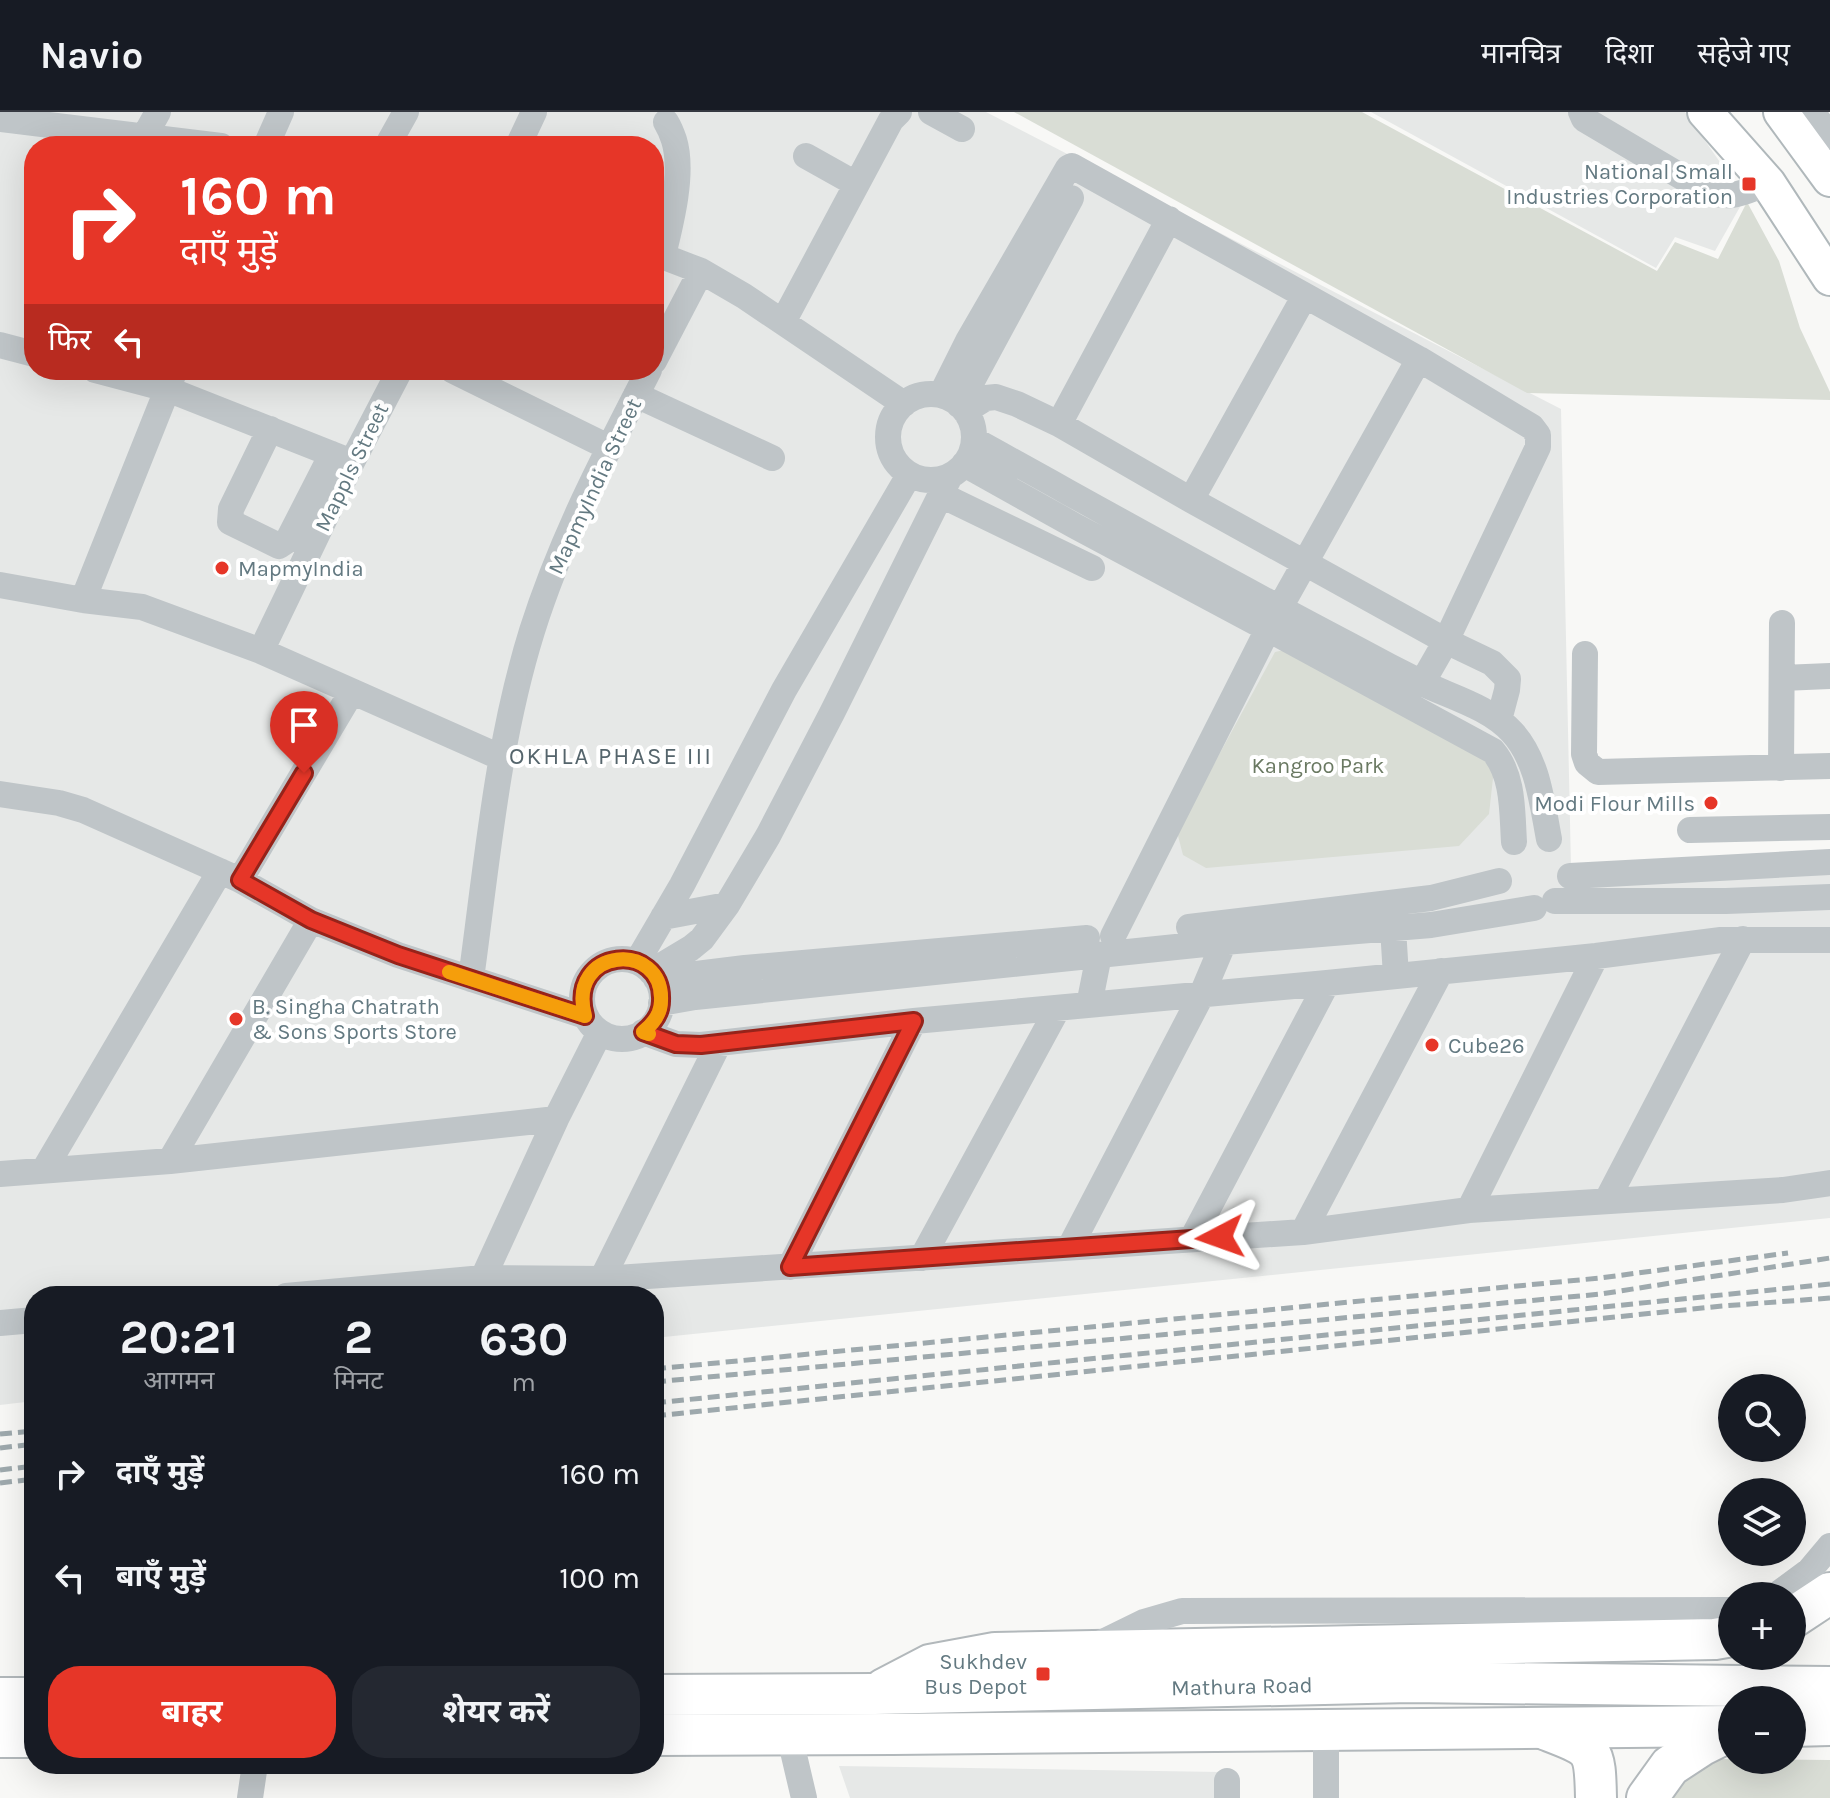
<!DOCTYPE html>
<html lang="hi">
<head>
<meta charset="utf-8">
<style>
	body { margin:0; font-family:Karla,"Noto Sans Devanagari",sans-serif; background:#242831; color:#f1f3f6; height:100vh; display:flex; flex-direction:column; font-size:30px; white-space:nowrap }
	* { box-sizing:border-box; margin:0 }
	p { font-size:26px; color:#9ea1a6 }
	.icon { flex:none; width:44px; height:44px; fill:none; stroke:currentColor; stroke-width:2; stroke-linecap:round; stroke-linejoin:round }
	.map { position:relative; flex:1; overflow:hidden }
	.side { position:absolute; left:24px; top:1174px; width:640px; height:488px; display:flex; flex-direction:column; background:#171b24; border-radius:32px; box-shadow:0 8px 32px #0002 }
	.side>* { flex:none }
	.hud { position:absolute; left:24px; top:24px; width:640px; height:244px; border-radius:32px; box-shadow:0 8px 32px #0002; background:#e63628; color:#fff; overflow:hidden }
	.buttons { position:absolute; left:1718px; top:1262px; display:grid; gap:16px }
	.buttons a { display:grid; place-items:center; width:88px; height:88px; border-radius:50%; background:#171b24; box-shadow:0 8px 32px #0002; font-size:40px }
	.pin { position:absolute; display:grid; place-items:center; width:68px; height:68px; color:#fff; margin:-82px -34px; border-radius:50% 50% 50% 0; rotate:-45deg; box-shadow:0 0 8px #0007 }
	.pin .icon { rotate:45deg }
	.me { position:absolute; width:88px; margin:-44px; rotate:266deg; stroke-linejoin:round; filter:drop-shadow(0 0 6px #0008) }
	.turn { display:flex; align-items:center; gap:28px; height:168px; padding:0 24px; font-size:36px }
	.turn .icon { width:104px; height:104px; stroke-width:2.5 }
	.turn b { display:block; font-size:56px; line-height:68px }
	.then { display:flex; align-items:center; height:76px; padding:0 24px; background:#0003; gap:16px; font-size:30px }
	.eta { display:flex; justify-content:space-evenly; align-items:center; height:136px; text-align:center }
	.eta b { font-size:48px; font-weight:700; line-height:56px }
	.action { display:flex; gap:16px; margin-top:auto; padding:16px 24px }
	.action a { flex:1; height:92px; border-radius:32px; background:#e63628; color:#fff; font-size:32px; font-weight:700; line-height:92px; text-align:center }
	.action a+a { background:#242831; color:#f1f3f6 }
	ul { padding:0; list-style:none }
	li { display:flex; align-items:center; gap:24px; height:104px; padding:0 24px }
	li div { flex:1 }
	li b { display:block; font-size:30px }
	li em { font-style:normal }
	header { display:flex; align-items:center; gap:48px; box-sizing:border-box; height:112px; padding:0 40px; background:#171b24; border-bottom:2px solid #363941 }
	header strong { font-size:38px }
	nav { display:flex; gap:44px; margin-inline-start:auto; font-size:28px }
	.map>svg:first-child { display:block }
</style>
</head>
<body>
<header>
<strong>Navio</strong>
<nav><a>मानचित्र</a><a>दिशा</a><a>सहेजे गए</a></nav>
</header>
<div class="map">
<svg width="1830" height="1686" viewBox="0 0 1830 1686">
	<rect width="100%" height="100%" fill="#f8f8f6"/>
	<path fill="#e6e8e7" fill-rule="evenodd" d="M0 0H986L1561 297 1571 755 1830 745V1106L654 1226V1184H34V1289L0 1293ZM34 34H654V258H34Z
		M1371 0H1685L1745 86 1715 139 1675 125 1656 156Z
		M839 1654 1220 1660V1686H850Z"/>
	<path fill="#d9ddd5" d="M1014 0H1362L1657 159 1675 130 1718 147 1747 90 1779 149 1800 216 1830 280V288L1527 281Z
		M1298 535 1478 636 1494 657 1489 702 1459 734 1206 756 1183 743 1177 720 1275 540Z
		M1716 1647 1830 1648V1686H1671L1681 1669Z"/>
	<g fill="none" stroke-linecap="round" stroke-linejoin="round">
		<defs>
			<path id="major" d="M1705 0 1768 71 1830 166
				M1781 0 1830 67"/>
			<g id="highway">
				<path d="M1792 1506 1830 1481"/>
				<path d="M884 1577 930 1553 995 1541 1715 1527 1732 1524"/>
				<path id="s1" d="M654 1583 875 1582 1410 1570 1830 1575"/>
				<path d="M0 1586H34"/>
				<path d="M1792 1614 1830 1613"/>
				<path d="M1547 1618C1594 1636 1595 1635 1596 1686"/>
				<path d="M654 1623 893 1622 1732 1614"/>
				<path d="M0 1625H34"/>
				<path d="M1647 1686 1670 1654 1702 1633 1732 1618"/>
			</g>
		</defs>
		<use href="#major" stroke="#b0b8bb" stroke-width="38"/>
		<use href="#highway" stroke="#b2b8bb" stroke-width="44"/>
		<path stroke="#bfc5c8" stroke-width="26" d="M931 0 962 17
			M1581 0 1584 7 1704 78C1731 89 1741 81 1768 71
			M1812 0 1830 24
			M0 7 221 34
			M144 25 158 0
			M266 34 281 0
			M387 34 406 0
			M518 34 534 0
			M806 44 856 72
			M654 141 701 159 744 184 904 292
			M663 143C671 111 684 60 674 28 672 22 669 15 666 10
			M783 210 891 8 899 0
			M0 233 34 242
			M654 249 701 159
			M95 258 167 277 352 350
			M452 258 608 335
			M888 325a43 43 0 1 1 86 0a43 43 0 1 1-86 0Z
			M636 283 772 346
			M941 283 968 229 1068 56 1072 54 1419 247 1532 315 1538 323V335L1446 529 1422 571
			M959 293 1071 86
			M965 299 986 286 996 285 1017 292 1059 312 1191 388 1446 529 1492 551 1508 567 1507 578 1499 608
			M1059 312 1169 107
			M270 317 231 397 230 410 279 434 288 428 332 342
			M974 328C1101 398 1228 470 1357 537 1379 549 1400 560 1422 571 1451 585 1489 595 1512 620 1538 648 1542 691 1549 727
			M964 352 1075 414 1268 517 1493 639C1514 664 1512 700 1514 730
			M941 383 1092 456
			M1191 388 1304 185
			M0 473 83 488 142 495 261 539 502 646
			M83 488 175 258
			M261 539 352 350 400 258
			M1585 542 1584 642 1587 651 1598 660 1830 654
			M1782 566 1830 564
			M1781 656 1782 511
			M0 682 59 691 83 698 240 768 311 808 398 843 585 904
			M1690 718 1830 715
			M1570 764 1830 750
			M240 768 351 581
			M1555 789H1726L1830 785
			M663 805 727 793
			M1189 815 1431 786 1499 769
			M1393 816 1396 864
			M1113 824 1268 517 1419 247
			M582 887a40 40 0 1 1 80 0a40 40 0 1 1-80 0Z
			M637 850 682 773 784 578 909 363
			M651 860 691 836 702 827 727 793 768 724 832 601 950 364
			M471 867C487 751 497 631 532 519 561 427 605 343 649 258
			M656 867 745 856 1087 826
			M661 891 695 885 1224 830 1431 813 1534 796
			M1089 893 1099 843
			M643 920 676 932 701 933 914 909 1327 871 1596 844 1721 828H1830
			M170 1049 311 808
			M44 1058 220 759
			M0 1062 170 1049 556 1007
			M1607 1088 1743 827
			M1469 1098 1596 844
			M1303 1120 1441 859
			M1192 1127 1327 871
			M1070 1135 1202 882 1224 830
			M922 1146 1058 896
			M790 1155 914 909
			M483 1166 556 1007 600 920
			M602 1167 719 931
			M286 1184 483 1166 602 1167 1303 1120 1469 1098 1783 1078 1830 1071
			M0 1211 34 1208
			M1775 1484 1809 1459 1830 1434
			M1095 1534 1144 1510 1182 1499 1732 1498
			M1326 1618V1686
			M789 1622 804 1686
			M1227 1669V1686
			M250 1686 255 1652"/>
		<use href="#major" stroke="#fff" stroke-width="34"/>
		<use href="#highway" stroke="#fff" stroke-width="40"/>
		<path stroke="#9ea9ad" stroke-width="5" stroke-dasharray="12 6" stroke-linecap="butt" d="M654 1257 1600 1166 1788 1141
			M654 1270 1601 1182 1830 1146
			M654 1291 1830 1172
			M654 1304 1722 1194 1830 1186
			M0 1322 34 1319
			M0 1336 34 1332
			M0 1358 34 1354
			M0 1371 34 1367"/>
	</g>
	<g fill="none" stroke-linecap="round" stroke-linejoin="round">
		<defs>
			<path id="route" d="M304 661 240 768 311 808 398 843 585 904C566 835 664 828 661 889 661 902 653 912 643 920L676 932 701 933 914 909 790 1155 1220 1125"/>
		</defs>
		<use href="#route" stroke="#96231a" stroke-width="20"/>
		<use href="#route" stroke="#e63628" stroke-width="14"/>
		<path stroke="#f59e0b" stroke-width="14" d="M449 860 585 904C566 835 664 828 661 889 661 902 653 912 643 920L649 922"/>
	</g>
	<g fill="#e63628" stroke="#fff" stroke-width="3">
		<rect x="1741" y="64" width="16" height="16" rx="4"/>
		<circle cx="222" cy="456" r="8"/>
		<circle cx="1711" cy="691" r="8"/>
		<circle cx="236" cy="907" r="8"/>
		<circle cx="1432" cy="933" r="8"/>
		<rect x="1035" y="1554" width="16" height="16" rx="4"/>
	</g>
	<g text-anchor="middle" stroke-width="8" stroke-linejoin="round" paint-order="stroke">
		<g font-size="22" fill="#637981" stroke="#fff" text-anchor="end">
			<text x="1733" y="67">National Small<tspan x="1733" dy="25">Industries Corporation</tspan></text>
			<text x="238" y="464" text-anchor="start">MapmyIndia</text>
			<text x="1695" y="699">Modi Flour Mills</text>
			<text x="252" y="902" text-anchor="start">B. Singha Chatrath<tspan x="252" dy="25">&amp; Sons Sports Store</tspan></text>
			<text x="1448" y="941" text-anchor="start">Cube26</text>
			<text x="1027" y="1557">Sukhdev<tspan x="1027" dy="25">Bus Depot</tspan></text>
		</g>
		<g font-size="22" fill="#637981" stroke="#fff">
			<text transform="translate(351 355) rotate(-64)" y="8">Mappls Street</text>
			<text transform="translate(594 374) rotate(-65)" y="8">MapmyIndia Street</text>
			<text dy="8" stroke="none"><textPath href="#s1" startOffset="588">Mathura Road</textPath></text>
		</g>
		<g font-size="22" fill="#6a7962" stroke="#fff">
			<text x="1318" y="661">Kangroo Park</text>
		</g>
		<g font-size="24" letter-spacing="2" fill="#55656c" stroke="#fff">
			<text x="611" y="652">OKHLA PHASE III</text>
		</g>
	</g>
</svg>
<div class="buttons">
<a><svg class="icon" aria-label="search" viewBox="0 0 24 24"><circle cx="10" cy="10" r="6"/><path d="M15 15l6 6"/></svg></a>
<a><svg class="icon" aria-label="layers" viewBox="0 0 24 24"><path d="M12 4l9 5-9 5-9-5zM3 14l9 5 9-5"/></svg></a>
<a>+</a>
<a>−</a>
</div>
<div class="pin" style="left:304px;top:661px;background:#d93025"><svg class="icon" aria-label="arrive" viewBox="0 0 24 24"><path d="M6 21V4h12l-3 4 3 4H6"/></svg></div>
<svg class="me" style="left:1220px;top:1125px" viewBox="-20 -20 40 40"><path d="M0-17L14 15 0 8-14 15z" fill="#e63628" stroke="#fff" stroke-width="4"/></svg>
<div class="hud">
<div class="turn"><svg class="icon" aria-label="right" viewBox="0 0 24 24"><path d="M7 20v-9h11M14 6l5 5-5 5"/></svg><div><b>160 m</b>दाएँ मुड़ें</div></div>
<div class="then">फिर<svg class="icon" aria-label="left" viewBox="0 0 24 24"><path d="M17 20v-9H6M10 6l-5 5 5 5"/></svg></div>
</div>
<section class="side">
<div class="eta">
<div><b>20:21</b><p>आगमन</p></div>
<div><b>2</b><p>मिनट</p></div>
<div><b>630</b><p>m</p></div>
</div>
<ul>
<li><svg class="icon" aria-label="right" viewBox="0 0 24 24"><path d="M7 20v-9h11M14 6l5 5-5 5"/></svg><div><b>दाएँ मुड़ें</b></div><em>160 m</em></li>
<li><svg class="icon" aria-label="left" viewBox="0 0 24 24"><path d="M17 20v-9H6M10 6l-5 5 5 5"/></svg><div><b>बाएँ मुड़ें</b></div><em>100 m</em></li>
</ul>
<div class="action"><a>बाहर</a><a>शेयर करें</a></div>
</section>
</div>
</body>
</html>
